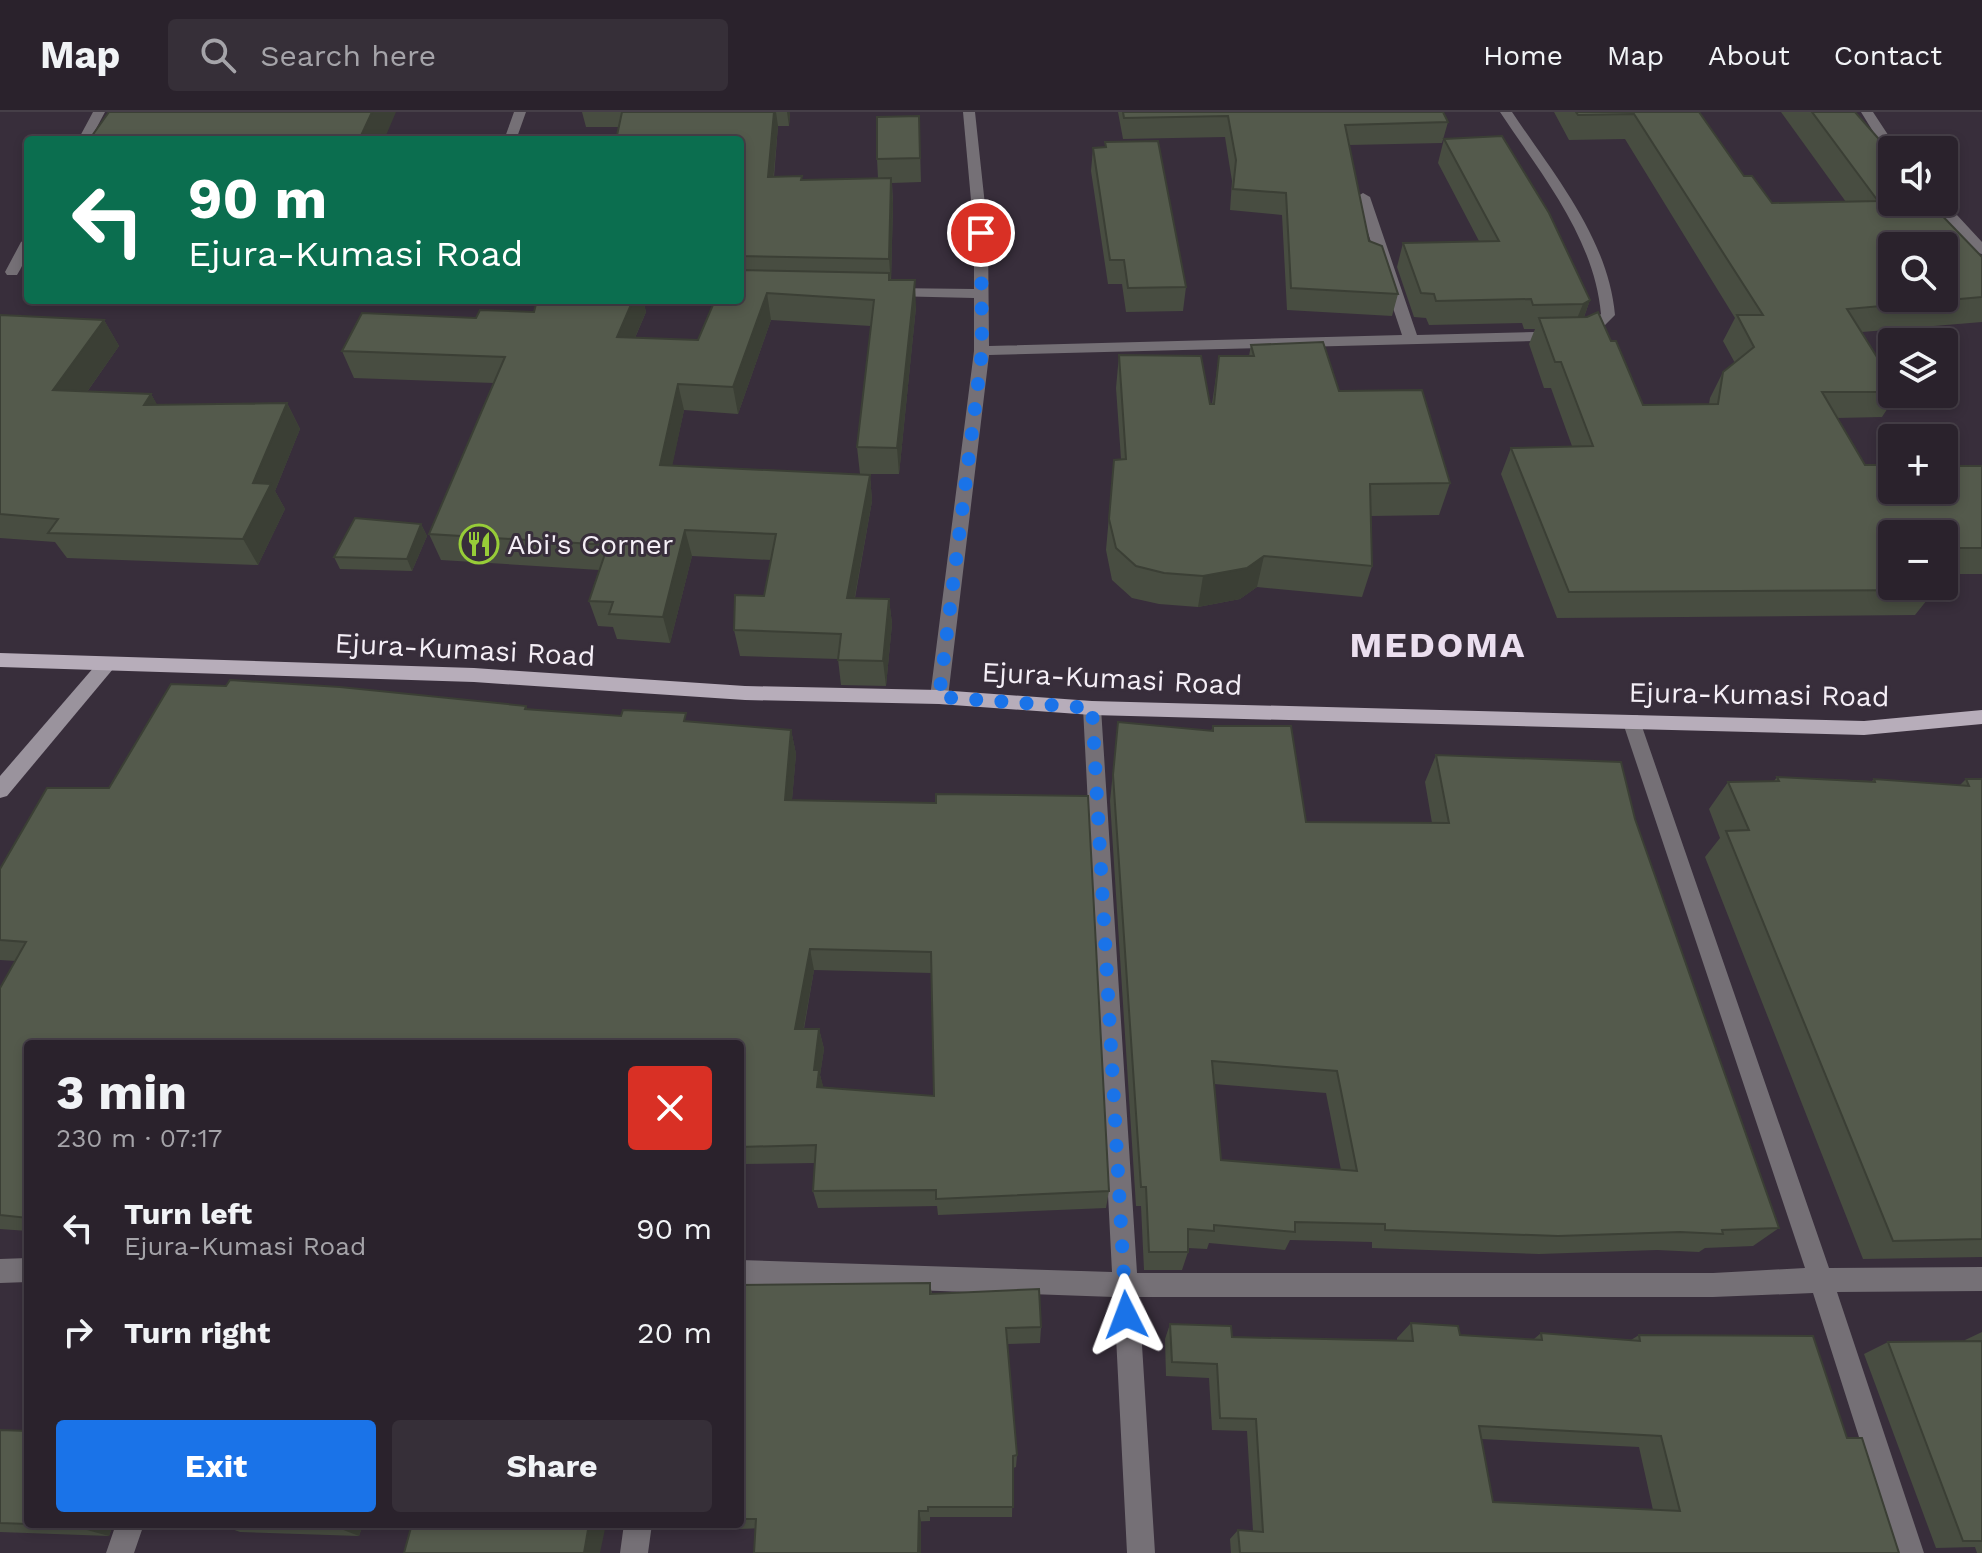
<!DOCTYPE html>
<html lang="en">
<head>
<meta charset="utf-8">
<style>
	body { margin:0; font-family:"Work Sans",sans-serif; background:#362f38; color:#f1f3f6; height:100vh; display:flex; flex-direction:column; font-size:30px; white-space:nowrap }
	* { box-sizing:border-box; margin:0 }
	p { font-size:26px; color:#a5a4a9 }
	.icon { flex:none; width:44px; height:44px; fill:none; stroke:currentColor; stroke-width:2; stroke-linecap:round; stroke-linejoin:round }
	.map { position:relative; flex:1; overflow:hidden }
	.sheet { position:absolute; left:24px; top:928px; width:720px; height:488px; display:flex; flex-direction:column; background:#2a222c; border-radius:8px; box-shadow:0 4px 12px #0003,0 0 0 2px #463f48 }
	.sheet>* { flex:none }
	.hud { position:absolute; left:24px; top:24px; width:720px; height:168px; border-radius:8px; box-shadow:0 4px 12px #0003,0 0 0 2px #463f48; background:#0b6e4f; color:#fff; overflow:hidden }
	.tools { position:absolute; left:1878px; top:24px; display:grid; gap:16px }
	.tools a { display:grid; place-items:center; width:80px; height:80px; border-radius:8px; background:#2a222c; box-shadow:0 4px 12px #0003,0 0 0 2px #463f48; font-size:40px }
	.pin { position:absolute; display:grid; place-items:center; width:68px; height:68px; color:#fff; margin:-34px; border:4px solid #fff; border-radius:50%; box-shadow:0 2px 8px #0007 }
	.me { position:absolute; width:88px; margin:-44px; rotate:357deg; stroke-linejoin:round; filter:drop-shadow(0 0 6px #0008) }
	.turn { display:flex; align-items:center; gap:28px; height:168px; padding:0 32px; font-size:36px }
	.turn .icon { width:104px; height:104px; stroke-width:2.5 }
	.turn b { display:block; font-size:56px; line-height:68px }
	.round { display:grid; place-items:center; flex:none; width:84px; height:84px; border-radius:8px; background:#362f38 }
	.head { display:flex; align-items:center; justify-content:space-between; height:136px; padding:0 32px }
	h1 { font-size:48px; font-weight:700; line-height:60px }
	.button { display:flex; gap:16px; margin-top:auto; padding:16px 32px }
	.button a { flex:1; height:92px; border-radius:8px; background:#1a73e8; color:#fff; font-size:32px; font-weight:700; line-height:92px; text-align:center }
	.button a+a { background:#362f38; color:#f1f3f6 }
	ul { padding:0; list-style:none }
	li { display:flex; align-items:center; gap:24px; height:104px; padding:0 32px }
	li div { flex:1 }
	li b { display:block; font-size:30px }
	li em { font-style:normal }
	header { display:flex; align-items:center; gap:48px; box-sizing:border-box; height:112px; padding:0 40px; background:#2a222c; border-bottom:2px solid #463f48 }
	header strong { font-size:38px }
	nav { display:flex; gap:44px; margin-inline-start:auto; font-size:28px }
	.search { width:560px; height:72px; background:#362f38; display:flex; align-items:center; gap:20px; box-sizing:border-box; padding:0 28px; border-radius:8px; color:#a5a4a9; font-size:30px }
	.map>svg:first-child { display:block }
</style>
</head>
<body>
<header>
<strong>Map</strong>
<div class="search"><svg class="icon" aria-label="search" viewBox="0 0 24 24"><circle cx="10" cy="10" r="6"/><path d="M15 15l6 6"/></svg>Search here</div>
<nav><a>Home</a><a>Map</a><a>About</a><a>Contact</a></nav>
</header>
<div class="map">
<svg width="1982" height="1441" viewBox="0 0 1982 1441">
	<rect width="100%" height="100%" fill="#382e3b"/>
	<g fill="none" stroke-linecap="round" stroke-linejoin="round">
		<path fill="#757076" fill-rule="evenodd" d="M93 0H105L90 28H78Z
			M514 0H526L516 28H504Z
			M963 0H975L988 121 989 234 1402 223 1356 85 1363 81 1370 85 1417 223 1574 219 1591 211 1601 202C1594 125 1541 62 1500 0H1512C1554 63 1608 126 1615 203L1601 217 1576 228 989 243 948 585 939 592 930 585 974 239V186L890 184 883 180 890 176 974 177V121Z
			M1861 0H1873L1898 38H1892V43L1887 42Z
			M1944 89 1982 130V142L1977 141 1930 90Z
			M28 126C28 141 25 150 17 163H7L5 160 21 130Z
			M1092 589 1101 596 1137 1161H1713L1805 1156 1622 608 1624 603H1638L1829 1156 1982 1155V1179L1837 1180 1924 1441H1896L1813 1181 1713 1185H1139L1155 1441H1127L1114 1185 740 1172V1148L1112 1160 1083 596Z
			M28 1146V1170L0 1171V1147Z
			M116 1412H144L134 1441H106Z
			M624 1412H652L648 1441H620Z"/>
		<path fill="#9a939d" fill-rule="evenodd" d="M107 545 116 552 113 557 7 684 0 686V664L101 547Z"/>
		<path fill="#b7adba" fill-rule="evenodd" d="M0 541 474 556 745 574 939 578 1092 589 1864 609 1982 598V612L1864 623 1092 603 939 592 745 588 474 570 0 555Z"/>
	</g>
	<path fill="#484d41" fill-rule="evenodd" d="M582 0H790L789 14H778L774 65 802 68 878 66 877 47 919 4 921 70 892 71 893 92 891 168 916 195 899 362H860L857 335 871 214 771 208 738 302 684 298 672 353 870 363 872 389 855 486 889 487 892 512 886 574 841 573 838 547 740 544 734 518 764 484 771 448 692 444 670 531 617 527 613 515 598 514 589 489 599 458 441 448 429 422 494 271 354 266 342 239 476 206 534 200 537 188H643L646 200 635 226 698 228 740 188V28L619 15H586Z
		M1118 0H1443L1448 10 1442 31 1349 33 1369 129 1398 182 1392 204 1287 198 1282 103 1230 98 1232 69 1225 25 1123 27Z
		M1554 0H1699L1744 64 1772 91 1846 90 1781 0H1855L1892 90 1982 145V210L1862 220 1892 269V282H1897L1882 305 1837 306 1865 353 1982 354V462H1944V422H1892L1935 478 1915 503 1557 506 1501 362 1511 336 1572 334 1551 276H1544L1529 232 1535 217H1524L1522 211 1429 213 1426 206 1414 205 1397 155 1403 131 1479 129 1438 51 1444 27 1590 188 1584 205 1643 293 1709 292 1710 286 1723 260 1735 251 1723 229 1735 206 1625 27 1569 28Z
		M1105 30 1186 175 1183 199 1126 200 1122 172H1108L1091 59 1093 36 1105 35Z
		M0 203 104 208 119 234 87 280 151 282 157 293 287 291 300 317 275 379 285 397 258 453 67 446 55 430 0 426Z
		M1251 233 1339 279 1450 371 1439 403 1371 404 1372 454 1362 485 1257 475 1240 487 1198 495 1159 492 1132 486 1112 468 1106 438 1114 348 1121 347 1116 276 1119 243 1212 292 1219 244H1249Z
		M421 412 427 424 412 459 340 457 334 445Z
		M526 594 527 597 791 618 796 642 792 688 936 691 1109 1079 1106 1096 938 1103 937 1094 818 1096 813 1079 815 1051 740 1052V932H28V1119L0 1117V876L16 849 0 848V757L109 676ZM814 858 932 861 934 984 823 975 820 963 824 937 819 917H804Z
		M1118 610 1211 619 1213 614 1306 710 1432 711 1425 670 1436 643 1635 707 1779 1116 1753 1134 1705 1136 1699 1140 1657 1138 1539 1142 1372 1136V1130L1290 1128 1285 1138 1209 1131 1207 1137 1188 1136V1140L1182 1158H1144L1141 1094H1136L1110 689ZM1214 972 1326 981 1341 1058 1221 1048Z
		M1777 665 1872 669 1874 667 1959 674 1966 667H1982V1145L1863 1147 1705 745 1720 726 1709 697 1728 670 1774 669Z
		M930 1171 932 1182 1041 1215 1040 1231 1007 1232 1017 1343 1016 1355 1013 1356 1012 1405H930V1409L715 1418 709 1412H740V1173Z
		M1411 1211 1460 1223 1534 1227 1541 1221 1631 1228 1639 1223 1847 1326 1899 1441H1231L1230 1427 1238 1418 1253 1419 1247 1319 1212 1318 1209 1266 1166 1264 1165 1227 1170 1212 1232 1225 1397 1228V1226ZM1481 1327 1639 1335 1653 1398 1493 1390Z
		M1982 1220V1441H1977L1975 1435 1936 1436 1864 1242 1888 1230 1966 1229 1965 1228Z
		M0 1318 28 1412H113L109 1424 0 1420Z
		M218 1412H363L359 1424 240 1420Z"/>
	<path fill="#3b3f35" d="M372 0H396L384 28H359Z
		M774 0H776L778 14 771 91 768 65Z
		M787 0H790L789 14Z
		M891 66 893 92 891 173 889 147Z
		M915 168 916 195 899 362 897 336Z
		M767 181 771 208 738 302 733 275Z
		M633 188H643L646 200 624 251 617 225Z
		M1590 188 1581 213 1573 216 1583 192Z
		M104 208 119 234 70 304 53 278Z
		M678 272 684 298 667 379 660 353Z
		M151 282 166 308 144 293Z
		M287 291 300 317 275 379 285 397 258 453 243 427 253 371Z
		M870 363 872 389 850 511 847 486Z
		M421 412 427 424 412 459 407 447Z
		M685 418 692 444 670 531 663 505Z
		M1264 444 1257 475 1240 487 1198 495 1203 464Z
		M889 487 892 512 886 574 883 549Z
		M791 618 796 642 790 710 785 688Z
		M810 837 814 858 800 936 795 917Z
		M819 917 824 937 820 963 824 977 817 975 814 958Z
		M919 1399 921 1409V1441H918Z
		M72 1412H113L109 1424 72 1414Z
		M334 1412H363L359 1424 333 1414Z
		M589 1412H606L600 1441H584Z"/>
	<path fill="#545a4c" stroke="#3b3f35" stroke-width="2" fill-rule="evenodd" d="M109 0H372L359 28H89Z
		M622 0H774L768 65 802 64 801 68 891 66 889 147 740 144V28H616Z
		M1123 0H1443L1448 10 1345 13 1369 129 1382 134 1398 182 1291 176 1286 81 1233 77 1236 48 1228 4 1124 6Z
		M1576 0H1699L1744 64H1752L1772 91 1878 89 1812 0H1855L1892 42V90H1929L1982 145V185L1847 197 1892 269V280H1822L1865 353H1892V378H1944V354H1982V436H1944V422H1892V474H1933L1935 478 1569 480 1511 336 1593 334 1561 250H1555L1539 206 1587 205 1598 200 1611 229H1616L1643 293 1718 292 1723 260 1754 235 1737 203H1763L1634 2 1578 3ZM1892 134H1944V186H1892Z
		M919 4 920 46 877 47V5Z
		M1502 24 1549 101 1590 188 1583 192 1533 193 1531 187 1436 189 1434 182 1421 181 1403 131 1499 129 1444 27Z
		M1158 29 1186 175 1128 176 1124 148H1110L1093 36 1106 35 1105 30Z
		M740 158 889 161V168H915L897 336 857 335 874 188 767 181 733 275 678 272 660 353 870 363 847 486 889 487 883 549 838 548 841 522 734 518 735 483 764 484 776 422 685 418 663 505 609 502 613 490 589 489 608 433 429 422 505 245 342 239 362 201 476 206 480 198 534 200 537 188H633L617 225 698 228 715 188H740Z
		M0 203 104 208 53 278 151 282 144 293 287 291 253 371 271 372 243 427 48 421 58 407 0 402Z
		M1323 230 1339 279 1422 278 1450 371 1370 372 1372 454 1264 444 1247 456 1203 464 1164 461 1136 454 1116 436 1109 407 1114 348 1126 347 1119 243 1201 244 1210 292H1214L1219 244H1254L1251 233Z
		M355 406 421 412 407 447 334 445Z
		M230 568 340 575 526 594 525 597 621 604 623 598 686 601 684 609 791 618 785 688 936 691V682L1088 684 1109 1079 936 1087V1078L813 1079 816 1033 740 1035V932H28V1106L0 1103V876L26 830 0 828V757L47 676H109L171 572 226 574ZM810 837 931 840 934 984 817 975 819 958H814L819 917H795Z
		M1118 610 1213 619V614H1291L1306 710 1449 711 1436 643 1621 650 1635 707 1779 1116 1722 1118 1723 1122 1680 1120 1558 1124 1385 1118V1112L1295 1110V1120L1214 1113V1119L1188 1117V1140H1149L1146 1075H1141L1113 663ZM1212 949 1337 959 1357 1059 1221 1048Z
		M1777 665 1875 670 1874 667 1969 674 1966 667H1982V1127L1893 1129 1726 719 1749 718 1728 670 1779 669Z
		M930 1171V1182L1039 1177 1041 1215 1006 1216 1017 1343 1013 1344V1395H928V1399H919L918 1441H754L756 1407H740V1173Z
		M1411 1211 1458 1214 1460 1223 1542 1228 1541 1221 1640 1229 1639 1223 1813 1224 1847 1326H1862L1899 1441H1240L1238 1418 1263 1420 1256 1307 1220 1306 1217 1252 1172 1250 1170 1212 1231 1214 1232 1225 1413 1229ZM1479 1314 1661 1324 1680 1399 1493 1390Z
		M1982 1229V1429H1963L1888 1230Z
		M0 1318 28 1319V1412L0 1411Z
		M28 1412H72V1414Z
		M288 1412H334L333 1414Z
		M412 1412H589L584 1441H404Z"/>
	<g fill="none" stroke-linecap="round" stroke-linejoin="round">
		<path stroke="#1a73e8" stroke-width="14" stroke-dasharray="0 25.2" d="M981 121 982 239 939 585 1092 596 1126 1203"/>
	</g>
	<defs>
		<symbol id="restaurant-ring" viewBox="-11 -11 22 22"><circle r="9.5" fill="#382e3b" stroke="#97cc38" stroke-width="1.5"/><path d="M-5-6h1v4h1v-4h1v4h1v-4h1v5L-1.5 .5V6h-2V.5L-5-1ZM5-6V6H3V1.5H1.5Q1.5-4 5-6Z" fill="#97cc38"/></symbol>
	</defs>
	<g fill-rule="evenodd">
		<use href="#restaurant-ring" x="457" y="410" width="44" height="44"/>
	</g>
	<g text-anchor="middle" stroke-width="6" stroke-linejoin="round" paint-order="stroke">
		<g font-size="28" fill="#f4eef6" stroke="#382e3b" text-anchor="start">
			<text x="507" y="442">Abi's Corner</text>
		</g>
		<g font-size="28" fill="#f4eef6" stroke="#382e3b">
			<text transform="translate(465 537) rotate(3)" y="10">Ejura-Kumasi Road</text>
			<text transform="translate(1112 566) rotate(3)" y="10">Ejura-Kumasi Road</text>
			<text transform="translate(1759 582) rotate(1)" y="10">Ejura-Kumasi Road</text>
		</g>
		<g font-size="36" font-weight="bold" letter-spacing="2" fill="#ebdfef" stroke="#382e3b">
			<text x="1438" y="545">MEDOMA</text>
		</g>
	</g>
</svg>
<div class="tools">
<a><svg class="icon" aria-label="sound" viewBox="0 0 24 24"><path d="M4 9h4l5-4v14l-5-4H4zM17 9q2 3 0 6"/></svg></a>
<a><svg class="icon" aria-label="search" viewBox="0 0 24 24"><circle cx="10" cy="10" r="6"/><path d="M15 15l6 6"/></svg></a>
<a><svg class="icon" aria-label="layers" viewBox="0 0 24 24"><path d="M12 4l9 5-9 5-9-5zM3 14l9 5 9-5"/></svg></a>
<a>+</a>
<a>−</a>
</div>
<div class="pin" style="left:981px;top:121px;background:#d93025"><svg class="icon" aria-label="arrive" viewBox="0 0 24 24"><path d="M6 21V4h12l-3 4 3 4H6"/></svg></div>
<svg class="me" style="left:1126px;top:1203px" viewBox="-20 -20 40 40"><path d="M0-17L14 15 0 8-14 15z" fill="#1a73e8" stroke="#fff" stroke-width="4"/></svg>
<div class="hud">
<div class="turn"><svg class="icon" aria-label="left" viewBox="0 0 24 24"><path d="M17 20v-9H6M10 6l-5 5 5 5"/></svg><div><b>90 m</b>Ejura-Kumasi Road</div></div>
</div>
<section class="sheet">
<div class="head"><div><h1>3 min</h1><p>230 m · 07:17</p></div><a class="round" style="background:#d93025;color:#fff"><svg class="icon" aria-label="close" viewBox="0 0 24 24"><path d="M6 6l12 12M18 6L6 18"/></svg></a></div>
<ul>
<li><svg class="icon" aria-label="left" viewBox="0 0 24 24"><path d="M17 20v-9H6M10 6l-5 5 5 5"/></svg><div><b>Turn left</b><p>Ejura-Kumasi Road</p></div><em>90 m</em></li>
<li><svg class="icon" aria-label="right" viewBox="0 0 24 24"><path d="M7 20v-9h11M14 6l5 5-5 5"/></svg><div><b>Turn right</b></div><em>20 m</em></li>
</ul>
<div class="button"><a>Exit</a><a>Share</a></div>
</section>
</div>
</body>
</html>
